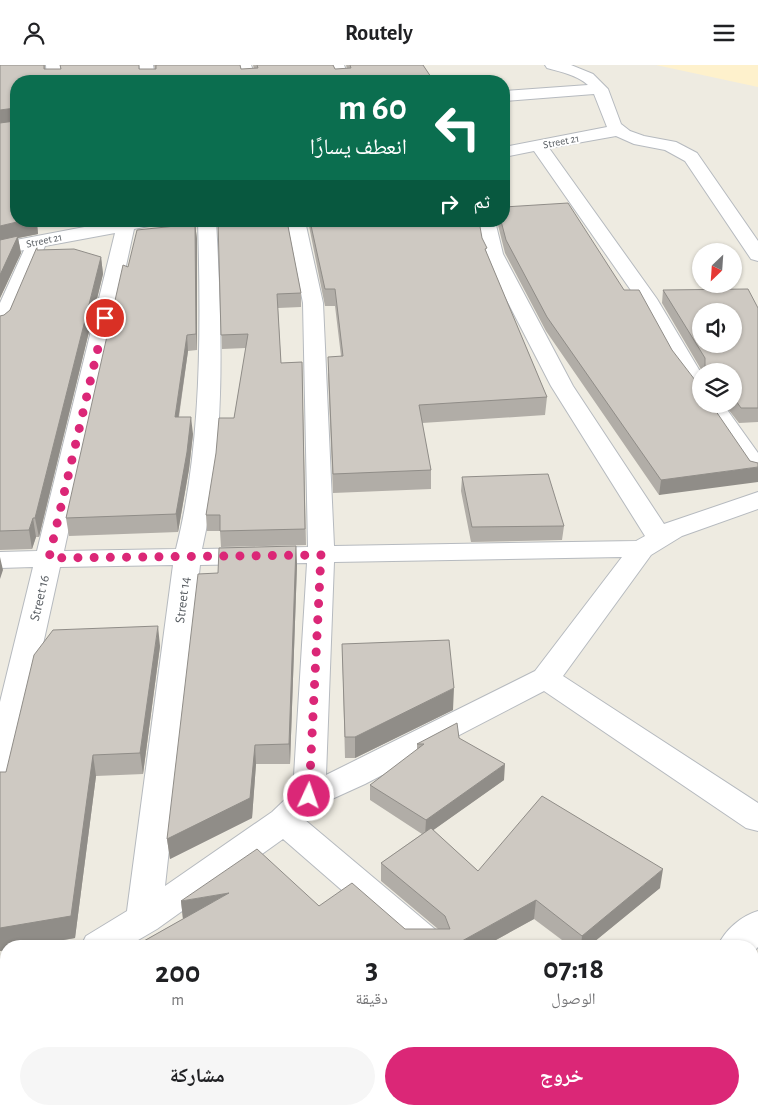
<!DOCTYPE html>
<html lang="ar">
<head>
<meta charset="utf-8">
<style>
	body { margin:0; font-family:"Alegreya Sans","Noto Naskh Arabic",sans-serif; background:#f6f6f6; color:#202124; direction:rtl; height:100vh; display:flex; flex-direction:column; font-size:19px; white-space:nowrap }
	* { box-sizing:border-box; margin:0 }
	p { font-size:16px; color:#757577 }
	.icon { flex:none; width:28px; height:28px; fill:none; stroke:currentColor; stroke-width:2; stroke-linecap:round; stroke-linejoin:round }
	.map { position:relative; flex:1; overflow:hidden; direction:ltr }
	.drawer { position:absolute; left:0px; top:875px; width:759px; height:175px; display:flex; flex-direction:column; background:#fff; border-radius:20px 20px 0 0; box-shadow:0 1px 4px #0004; direction:rtl }
	.drawer>* { flex:none }
	.banner { position:absolute; left:10px; top:10px; width:500px; height:152px; border-radius:20px; box-shadow:0 1px 4px #0004; direction:rtl; background:#0b6e4f; color:#fff; overflow:hidden }
	.needle { width:32px; rotate:205deg }
	.tools { position:absolute; left:692px; top:178px; display:grid; gap:10px }
	.tools a { display:grid; place-items:center; width:50px; height:50px; border-radius:50%; background:#fff; box-shadow:0 1px 4px #0004; font-size:25px }
	.pin { position:absolute; display:grid; place-items:center; width:42px; height:42px; color:#fff; margin:-21px; border:2px solid #fff; border-radius:50%; box-shadow:0 1px 5px #0007 }
	.me { position:absolute; width:55px; margin:-28px; rotate:3deg; stroke-linejoin:round; filter:drop-shadow(0 0 4px #0008) }
	.turn { display:flex; align-items:center; gap:18px; height:105px; padding:0 20px; font-size:22px }
	.turn .icon { width:65px; height:65px; stroke-width:2.5 }
	.turn b { display:block; font-size:35px; line-height:42px }
	.then { display:flex; align-items:center; height:48px; padding:0 20px; background:#0003; gap:10px; font-size:19px }
	.eta { display:flex; justify-content:space-evenly; align-items:center; height:85px; text-align:center }
	.eta b { font-size:30px; font-weight:700; line-height:35px }
	.cta { display:flex; gap:10px; margin-top:auto; padding:10px 20px }
	.cta a { flex:1; height:58px; border-radius:30px; background:#db2777; color:#fff; font-size:20px; font-weight:700; line-height:58px; text-align:center }
	.cta a+a { background:#f6f6f6; color:#202124 }
	header { display:flex; justify-content:space-between; align-items:center; height:65px; padding:0 20px; background:#fff; font-size:22px; font-weight:700 }
	.map>svg:first-child { display:block }
</style>
</head>
<body>
<header><svg class="icon" aria-label="menu" viewBox="0 0 24 24"><path d="M4 6h16M4 12h16M4 18h16"/></svg>Routely<svg class="icon" aria-label="person" viewBox="0 0 24 24"><circle cx="12" cy="8" r="4"/><path d="M4 21q1-7 8-7t8 7"/></svg></header>
<div class="map">
<svg width="758" height="1050" viewBox="0 0 758 1050">
	<rect width="100%" height="100%" fill="#eeebe1"/>
	<path fill="#fef1cc" d="M656 0H758V22Z"/>
	<g fill="none" stroke-linecap="round" stroke-linejoin="round">
		<defs>
			<path id="minor" d="M46 0H60L61 16H47Z
				M139 0H153L156 16H142Z
				M237 0H251L257 16H243Z
				M330 0H344L350 16H336Z
				M545 0H571L593 9 608 24 621 59 630 66 644 71 676 77 697 88 758 176V196L751 194 685 96 665 85 634 79 616 71 549 83 657 234 701 308V330L693 328 672 298 637 234 534 86 504 92V82L607 62 594 29 504 36V26L588 20C577 10 561 7 547 3Z
				M116 156H156L154 160 134 164 64 486 176 484C202 381 201 262 198 156H216C222 263 226 379 202 484L308 482 303 238 287 156H305L323 238 334 481 636 476 645 471 551 321 483 189 477 156H495L503 189 573 321 664 459 758 427V444L682 471 651 490 563 611 758 738V766L746 763 544 626 365 719 321 739 305 755 443 871 448 881H406L283 774 157 864 128 881H81L86 871 127 846 173 500 60 502 16 702 11 710 0 713V637L33 502 0 503V487L37 486 115 168 45 181 11 261 7 265 0 267V238L24 185 0 190V178ZM622 492 535 606 326 710 334 497ZM307 498 293 727 272 747 165 821 200 500Z
				M701 338 723 339 758 388V412L749 410Z
				M758 846V882L752 888V881H718C725 865 741 851 758 846Z
				M6 925V959L0 961V927Z
				M54 1044H100L97 1050H51Z
				M107 1044H149L152 1050H110Z
				M542 1044H586L583 1050H539Z
				M599 1044H644L647 1050H602Z"/>
		</defs>
		<use href="#minor" stroke="#b6babf" stroke-width="2"/>
		<use href="#minor" fill="#fff" fill-rule="evenodd"/>
	</g>
	<path fill="#b1ada7" d="M0 0H45V4H155L154 0H240L241 4H254L253 0H333L335 4H347L346 0H423L433 15V16H16L38 169 18 173 21 188 0 233Z
		M218 156 301 228V242L278 243 281 298 302 297 306 480 221 482 220 466H207L206 450 234 353 246 283 222 284Z
		M308 156 482 173 487 189 547 332 545 350 422 358 431 405V424L333 428 328 309 341 291 335 241H325Z
		M497 156H504L624 225 701 339 750 396 659 430 546 266 505 188Z
		M195 159 197 174V285L188 286 179 352 193 369 189 404 178 467 69 471 66 453 128 202Z
		M38 185 101 192 103 209 39 472H36L32 484 0 485V251L4 250 10 245Z
		M663 225 758 243V357L739 358 724 339H734V306H702L662 238Z
		M462 412 564 461 562 475 471 477 461 426Z
		M296 481 297 500 290 699H256L252 753 170 794 167 774 218 508Z
		M342 579 453 645 355 693H345Z
		M160 581 143 709 96 711 75 873 0 886V707H6Z
		M459 673 504 715 433 765 478 806 660 823 589 881H570L534 854 485 881H135L183 854 181 836 319 841 405 864H438L381 816V798L422 769 370 735V720L417 685V679Z
		M758 892V1039L752 1034V897Z
		M151 1044H321L328 1050H153Z"/>
	<path fill="#908d88" d="M15 43 16 58 0 60V45Z
		M21 156H37L38 169 18 173 21 188 0 233V161Z
		M195 159 197 174V285L196 269Z
		M101 192 103 209 39 472 35 453Z
		M187 270 188 286 176 369 175 352Z
		M191 352 193 369 189 404 178 467 176 449Z
		M758 402V417L659 430 661 415Z
		M33 453 36 472 32 484 29 465Z
		M296 481 297 500 290 699 289 679Z
		M0 492 3 505 0 514Z
		M158 561 160 581 143 709 140 688Z
		M454 623 453 645 355 693V672Z
		M255 680 256 699 252 753 170 794 167 774Z
		M93 690 96 711 75 873 28 881H6V885L0 886V863Z
		M505 699 504 715 425 771 426 755Z
		M663 804 660 823 589 881H581L582 871Z
		M229 828 183 854 181 836Z
		M536 835 534 854 485 881H453Z
		M13 1044H36L28 1050H5Z
		M519 1046 518 1050H513Z"/>
	<path fill="#cec9c2" stroke="#908d88" fill-rule="evenodd" d="M0 0H44V4H61L60 0H139V4H156V0H240L241 4 258 3 257 0H333L335 4 351 3 350 0H423L433 15H420V16H16V156H21L0 161V58L15 56V43L0 45Z
		M568 138 624 225H639L672 285 695 315 701 317V339H711L750 396 758 398V402L661 415 547 252 506 175 501 156H504V142Z
		M218 156H287L301 228 277 229 281 298 302 297 305 464 220 466V450H206L216 388 219 353H234L248 269 221 270Z
		M310 156H479L482 173 487 183 485 184 547 332 419 340 431 405 333 409 328 292 343 291 335 224H325Z
		M195 159 196 269 187 270 175 352H191L187 387 176 449 66 453 123 200 128 202 137 165Z
		M18 171 0 210V175Z
		M37 182V185L74 184 101 192 35 453H33L29 465 0 466V251L4 250 10 245Z
		M748 224 758 243V343H741L734 333V306H705V293L663 225ZM701 246H734V279H701Z
		M548 409 564 461 472 462 462 412Z
		M296 481 289 679 255 680 250 733 167 774 198 509 218 508 219 483Z
		M158 561 140 688 93 690 71 851 0 863V707H6L34 590 53 565Z
		M449 575 454 623 355 672H345L342 579Z
		M457 658 459 673 505 699 426 755 370 720 424 679H417Z
		M542 731 663 804 582 871 536 835 453 881H135L229 828 181 836 257 784 319 841 352 818 405 864H450L445 851 381 798 431 763 478 806Z
		M758 892V1012L752 1008V897Z
		M5 961 6 962V1044H13L5 1050H0V964Z
		M160 1044H321L328 1050H167Z
		M397 1044H517L519 1046 513 1050H390Z"/>
	<g fill="none" stroke-linecap="round" stroke-linejoin="round">
		<path stroke="#db2777" stroke-width="9" stroke-dasharray="0 16.2" d="M105 253 49 493 321 490 309 731"/>
	</g>
	<g text-anchor="middle" stroke-width="4" stroke-linejoin="round" paint-order="stroke">
		<g font-size="11" fill="#595e63" stroke="#fff">
			<text transform="translate(561 76) rotate(-11)" y="4">Street 21</text>
			<text transform="translate(44 175) rotate(-12)" y="4">Street 21</text>
		</g>
		<g font-size="14" fill="#595e63" stroke="#fff">
			<text transform="translate(39 533) rotate(-77)" y="5">Street 16</text>
			<text transform="translate(182 535) rotate(-83)" y="5">Street 14</text>
		</g>
	</g>
</svg>
<div class="tools">
<a><svg class="needle" viewBox="-14 -14 28 28"><path d="M0-13l5 13h-10z" fill="#e53935"/><path d="M0 13l5-13h-10z" fill="#757577"/></svg></a>
<a><svg class="icon" aria-label="sound" viewBox="0 0 24 24"><path d="M4 9h4l5-4v14l-5-4H4zM17 9q2 3 0 6"/></svg></a>
<a><svg class="icon" aria-label="layers" viewBox="0 0 24 24"><path d="M12 4l9 5-9 5-9-5zM3 14l9 5 9-5"/></svg></a>
</div>
<div class="pin" style="left:105px;top:253px;background:#d93025"><svg class="icon" aria-label="arrive" viewBox="0 0 24 24"><path d="M6 21V4h12l-3 4 3 4H6"/></svg></div>
<svg class="me" style="left:309px;top:731px" viewBox="-20 -20 40 40"><circle r="17" fill="#db2777" stroke="#fff" stroke-width="3"/><path d="M0-11L8 9 0 5-8 9z" fill="#fff"/></svg>
<div class="banner">
<div class="turn"><svg class="icon" aria-label="left" viewBox="0 0 24 24"><path d="M17 20v-9H6M10 6l-5 5 5 5"/></svg><div><b>60 m</b>انعطف يسارًا</div></div>
<div class="then">ثم<svg class="icon" aria-label="right" viewBox="0 0 24 24"><path d="M7 20v-9h11M14 6l5 5-5 5"/></svg></div>
</div>
<section class="drawer">
<div class="eta">
<div><b>07:18</b><p>الوصول</p></div>
<div><b>3</b><p>دقيقة</p></div>
<div><b>200</b><p>m</p></div>
</div>
<div class="cta"><a>خروج</a><a>مشاركة</a></div>
</section>
</div>
</body>
</html>
